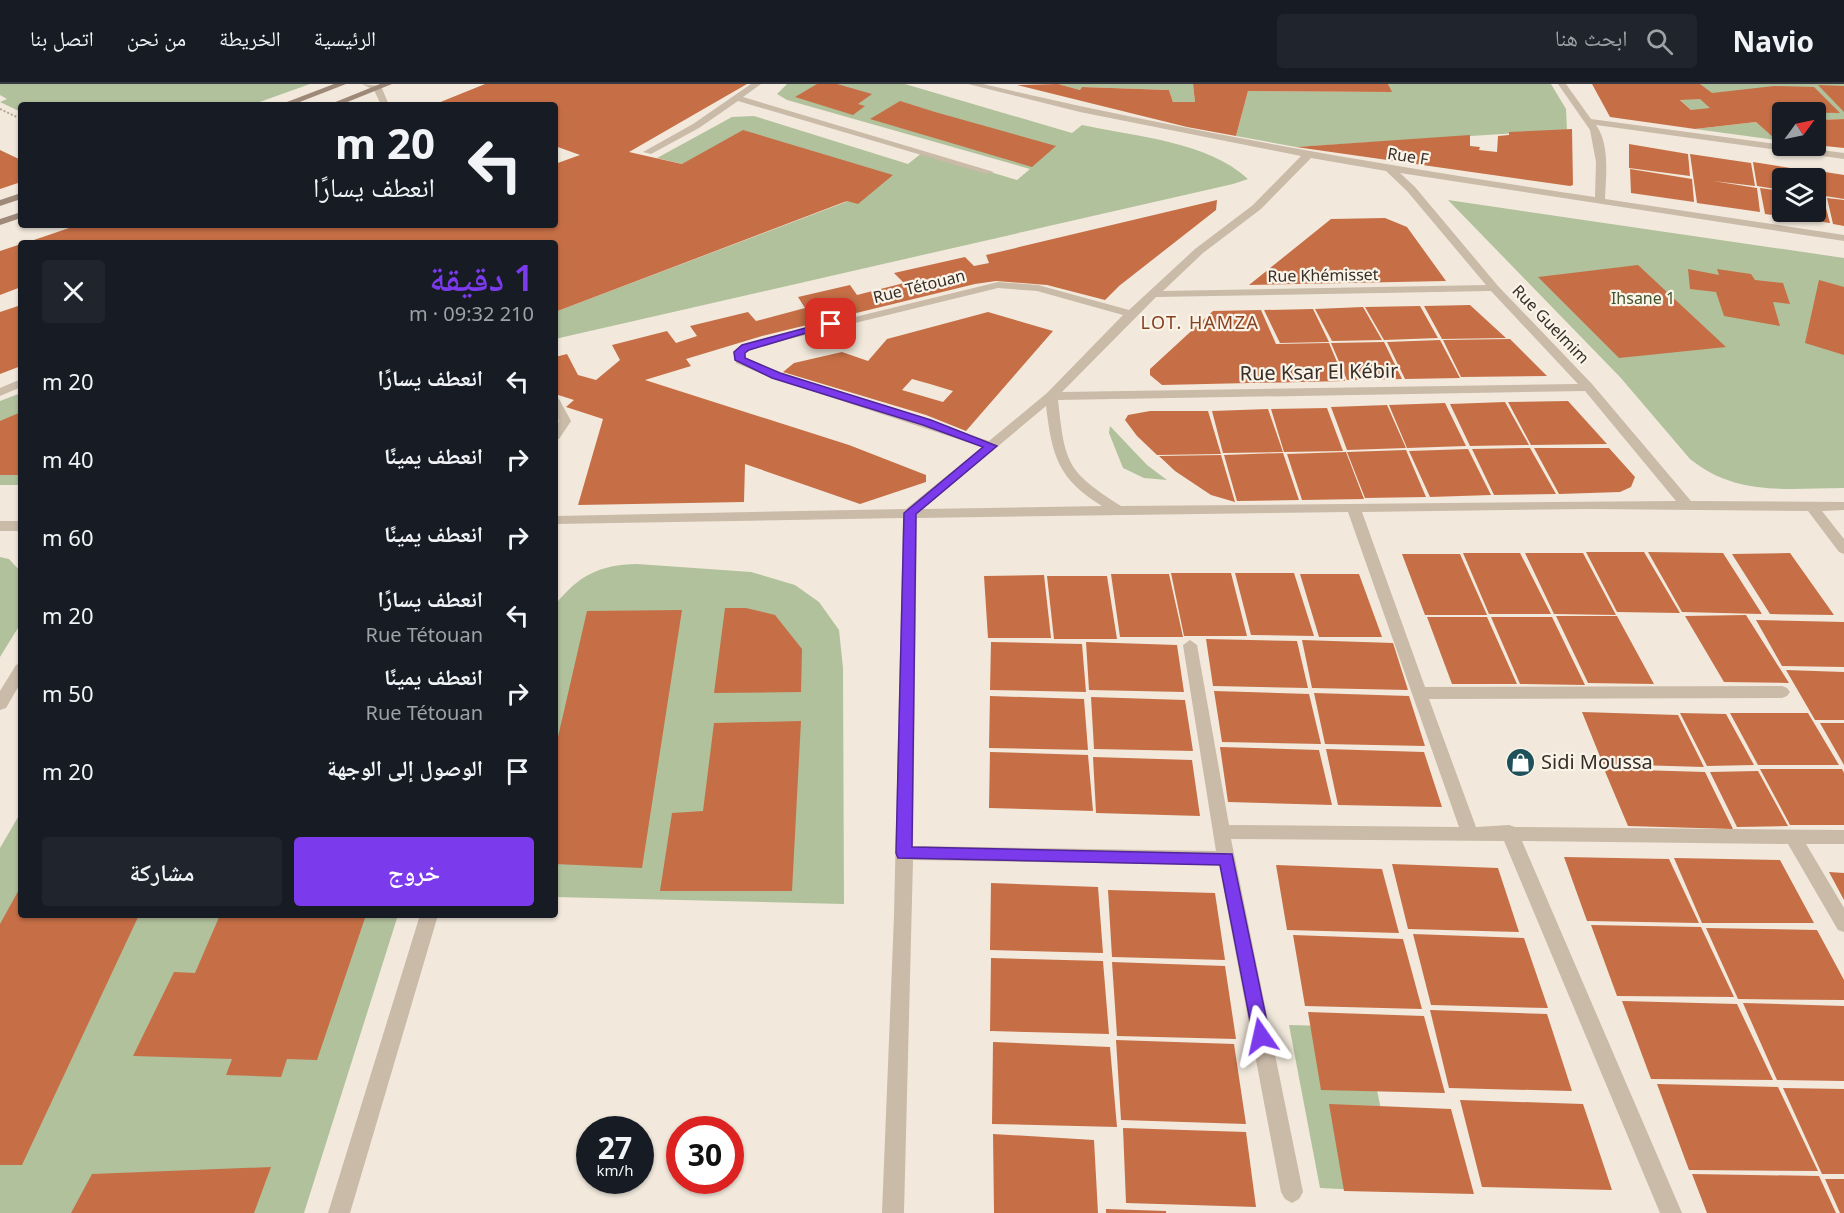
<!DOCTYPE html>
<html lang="ar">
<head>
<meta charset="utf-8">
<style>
	body { margin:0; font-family:"Noto Sans","Noto Naskh Arabic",sans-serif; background:#20242c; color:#f1f3f6; direction:rtl; height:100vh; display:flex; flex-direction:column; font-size:22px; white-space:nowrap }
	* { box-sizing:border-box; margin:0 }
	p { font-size:20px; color:#9ea1a6 }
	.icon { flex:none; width:33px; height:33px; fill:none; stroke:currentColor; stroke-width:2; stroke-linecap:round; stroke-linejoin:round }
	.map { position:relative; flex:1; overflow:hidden; direction:ltr }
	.sheet { position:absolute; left:18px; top:156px; width:540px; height:678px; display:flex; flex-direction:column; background:#171b24; border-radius:6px; box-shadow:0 2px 4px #0004; direction:rtl }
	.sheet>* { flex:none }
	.hud { position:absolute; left:18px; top:18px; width:540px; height:126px; border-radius:6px; box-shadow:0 2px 4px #0004; direction:rtl; background:#171b24; color:#f1f3f6; overflow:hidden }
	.needle { width:39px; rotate:57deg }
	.controls { position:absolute; left:1772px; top:18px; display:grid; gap:12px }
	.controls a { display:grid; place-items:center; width:54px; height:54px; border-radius:6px; background:#171b24; box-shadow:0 2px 4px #0004; font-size:30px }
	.speed { position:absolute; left:576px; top:1032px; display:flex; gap:12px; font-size:30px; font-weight:700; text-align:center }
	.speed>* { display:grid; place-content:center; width:78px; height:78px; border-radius:50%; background:#171b24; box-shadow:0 2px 4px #0004; line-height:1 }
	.speed small { font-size:15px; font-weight:400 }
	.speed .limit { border:9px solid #d22; background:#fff; color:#111 }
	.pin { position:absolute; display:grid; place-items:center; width:51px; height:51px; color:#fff; margin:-26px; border-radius:12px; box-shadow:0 3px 9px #0006 }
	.me { position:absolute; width:66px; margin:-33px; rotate:349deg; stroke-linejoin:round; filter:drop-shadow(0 0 4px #0008) }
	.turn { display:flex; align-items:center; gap:21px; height:126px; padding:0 24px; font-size:27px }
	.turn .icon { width:78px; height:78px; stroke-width:2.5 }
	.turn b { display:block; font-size:42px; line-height:51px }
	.round { display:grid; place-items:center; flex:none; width:63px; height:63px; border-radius:6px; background:#20242c }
	.head { display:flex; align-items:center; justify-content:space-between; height:102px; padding:0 24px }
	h1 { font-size:36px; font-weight:600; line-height:45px; color:#7c3aed }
	.action { display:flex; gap:12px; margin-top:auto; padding:12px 24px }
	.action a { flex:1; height:69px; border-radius:6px; background:#7c3aed; color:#fff; font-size:24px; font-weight:600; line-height:69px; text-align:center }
	.action a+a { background:#20242c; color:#f1f3f6 }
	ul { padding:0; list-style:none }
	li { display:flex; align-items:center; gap:18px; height:78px; padding:0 24px }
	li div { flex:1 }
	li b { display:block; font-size:22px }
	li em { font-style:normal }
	header { display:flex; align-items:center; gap:36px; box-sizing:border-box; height:84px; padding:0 30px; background:#171b24; border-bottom:2px solid #363941 }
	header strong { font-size:28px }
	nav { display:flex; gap:33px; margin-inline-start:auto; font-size:21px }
	.search { width:420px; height:54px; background:#20242c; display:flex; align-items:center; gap:15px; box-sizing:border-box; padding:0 21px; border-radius:6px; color:#9ea1a6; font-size:22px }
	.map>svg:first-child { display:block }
</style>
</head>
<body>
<header>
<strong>Navio</strong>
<div class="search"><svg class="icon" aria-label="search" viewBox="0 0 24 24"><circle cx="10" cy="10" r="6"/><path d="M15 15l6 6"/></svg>ابحث هنا</div>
<nav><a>الرئيسية</a><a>الخريطة</a><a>من نحن</a><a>اتصل بنا</a></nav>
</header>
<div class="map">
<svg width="1844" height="1129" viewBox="0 0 1844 1129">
	<rect width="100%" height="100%" fill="#f2e9dc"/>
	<path fill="#b1c19c" d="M0 0H310L251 21H21V28L0 18 7 15 0 11Z
		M787 0H905L1072 49 1082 41C1134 52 1209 58 1248 95L1233 100 555 255V228L846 118 657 74 732 33 754 32 908 80 923 68 1017 96 1030 85 787 16 777 10Z
		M1058 0H1193L1195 18H1173L1169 6 1082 3 1080 6Z
		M1388 0H1551L1566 25 1567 46 1296 63 1236 52 1248 7 1391 8Z
		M1664 0H1844V35L1815 36V28L1691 26Z
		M1756 38 1776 56 1695 45Z
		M1448 116 1844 174V404C1788 404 1737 413 1690 375L1620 293Z
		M21 309V401H0V317Z
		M1110 342 1147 381 1167 396 1144 394 1123 384 1109 349Z
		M0 473 9 475 21 488V539L0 573Z
		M637 480 751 488 795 501 819 518 839 546 843 584 844 820 555 813V521C579 491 599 481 637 480Z
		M21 728V831H398L304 1129H0V764Z
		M1289 941 1364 943 1398 1108 1320 1104Z"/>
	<path fill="#c66f46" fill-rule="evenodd" d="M485 0H747L629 68 682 80 743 46 893 91 858 120 847 117 555 228V159H161L152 156 144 159H25L78 141H366L372 144 380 141H555V80L580 71 555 62V21L438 19Z
		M817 0H837L872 10 858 20 865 22 853 31 795 13Z
		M1058 0 1080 6 1082 3 1169 6 1173 18H1195L1193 0H1388L1392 8 1248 7 1236 52 1187 43 1017 1Z
		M1592 0H1700L1712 9 1774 2 1814 3 1840 29 1782 28V57L1776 56 1756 38 1695 45 1610 33ZM1700 15 1710 24 1691 26 1680 16Z
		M1818 1 1844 2V28Z
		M900 17 935 28 1056 62 1032 83 870 35Z
		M1844 35V64L1815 61V36Z
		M1572 45 1573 101 1570 102 1296 63 1470 51V62L1480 63 1479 66 1497 68 1498 52 1509 51V48Z
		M1629 60 1688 70 1690 92 1629 84Z
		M0 66 21 76V98L0 105Z
		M1690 70 1751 79 1755 102 1713 97 1757 104 1760 128 1697 119Z
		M1753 78 1815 88 1821 111 1815 110V94H1782V106L1757 102Z
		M1630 85 1692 95 1694 118 1631 109Z
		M1819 87 1844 91V115L1825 112Z
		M1760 104 1782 107V128H1815V112L1823 113 1830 139 1765 130Z
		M1827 114 1844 116V142L1833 140Z
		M1217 116 1216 126 1119 202 1105 216 1047 201 996 197 975 200 762 252 686 275 691 282 645 296 849 361 926 391V398L860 420 745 380 744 418 578 421 603 335 566 323 574 316 555 310V273L567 270 578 291 596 296 620 276 612 261 667 247 676 259 697 252 690 242 748 228 756 237 805 224 798 213 850 201 857 211 904 199 894 189 965 173 974 182 989 179 986 171Z
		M1385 134 1407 143 1446 197 1249 201 1331 135Z
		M21 160V203L0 211V167Z
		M1638 181 1726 263 1619 274 1538 193Z
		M1688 185 1719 191 1717 185 1751 190 1755 196 1783 199 1790 220 1773 218 1780 242 1724 232 1716 208 1690 205Z
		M1819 196 1844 203V271L1805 259Z
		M21 221V282L0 290V228Z
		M1470 221 1506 254 1442 255 1424 222Z
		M1420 222 1438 254 1384 256 1365 223Z
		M1363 223 1382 256 1332 257 1315 225Z
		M1313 225 1329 258 1280 259 1264 226Z
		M1261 226 1276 260 1329 259 1345 297 1162 301 1150 291V285L1213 227Z
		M988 228 1053 247 966 347 926 331 783 288 794 279 842 268 868 277 887 255ZM912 295 930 300 953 307 943 318 902 306Z
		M1510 255 1547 292 1461 293 1443 256Z
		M1440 256 1460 294 1405 295 1387 258Z
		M1384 258 1402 295 1347 296 1331 259Z
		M1568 317 1607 360 1531 361 1508 318Z
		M1505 318 1529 361 1470 362 1450 320Z
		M1445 319 1466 362 1407 364 1389 321Z
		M1387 321 1406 364 1347 366 1331 323Z
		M1327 324 1343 367 1284 368 1271 325Z
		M1268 325 1283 368 1223 369 1212 327Z
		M1150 327H1208L1221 370 1157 371 1137 352 1125 336 1128 331Z
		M21 328V391H0V337Z
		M1530 364 1556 410 1494 411 1472 365Z
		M1534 364H1609L1635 393 1631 403 1620 408 1559 410Z
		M1468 365 1491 411 1430 413 1409 367Z
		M1406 366 1426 413 1365 414 1347 368Z
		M1346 368 1364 415 1302 416 1287 370Z
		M1283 369 1299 416 1237 417 1224 371Z
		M1221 371 1235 418 1211 411 1175 387 1159 372Z
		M1586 468H1644L1680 529 1617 528Z
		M1648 468 1723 469 1762 530 1682 528Z
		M1463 469H1520L1551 530H1489Z
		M1525 469H1583L1616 531 1554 530Z
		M1790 469 1834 531 1770 530 1732 470Z
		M1402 470H1460L1487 531H1425Z
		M1171 489H1231L1247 552H1184Z
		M1235 489H1294L1314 552 1251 551Z
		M1111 490H1169L1183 553H1120Z
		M1300 490H1359L1382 553H1319Z
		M1044 491 1051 554H988L984 492Z
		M1047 492H1107L1117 555H1054Z
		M725 524H746L775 531 802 565 801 608 714 609Z
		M682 526 642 784 555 780V666L587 527Z
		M1746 531 1789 599 1724 598 1685 532Z
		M1556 532H1617L1654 600 1588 599Z
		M1427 533H1487L1517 600H1452Z
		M1491 533H1552L1585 601 1520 600Z
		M1756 536 1844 538V583L1782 582Z
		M1206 555 1297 557 1308 604 1213 602Z
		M1302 556 1393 559 1408 606 1312 604Z
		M991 558 1082 560 1086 608 990 606Z
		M1086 558 1177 561 1184 608 1089 606Z
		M1786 586 1844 588V636H1815Z
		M1214 607 1309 610 1321 660 1222 658Z
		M1314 609 1409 612 1425 662 1325 660Z
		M990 612 1084 615 1088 666 989 664Z
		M1091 613 1185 616 1193 667 1094 665Z
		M1582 628 1678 631 1704 683 1603 680Z
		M1680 629 1726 630 1754 681 1707 682Z
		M1730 629H1808L1839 681H1758Z
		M801 637 792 807H660L672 729 703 727 714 639Z
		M1820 639H1844V681Z
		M1220 663 1319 666 1332 721 1228 718Z
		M1326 665 1424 668 1442 723 1338 721Z
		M990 668 1088 671 1093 727 989 724Z
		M1093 673 1192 676 1200 732 1096 729Z
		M1604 685 1705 688 1733 745 1628 742Z
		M1760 685H1842L1844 689V741H1790Z
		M1758 687 1788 742 1737 743 1710 688Z
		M1564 773 1669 775 1699 839 1587 837Z
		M1674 774 1780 776 1814 839H1702Z
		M1392 780 1498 784 1519 848 1408 845Z
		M1276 781 1382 785 1399 849 1287 846Z
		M1829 788 1844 789V816Z
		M991 799 1098 803 1103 869 990 866Z
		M21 802V831H139L22 1081H0V840Z
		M1108 806 1215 809 1225 876 1112 873Z
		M220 831H366L317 976 287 975 281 993 226 991 232 975 133 972 174 888 195 889Z
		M1591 841 1701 843 1734 913 1617 912Z
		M1706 844 1817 846 1844 896V916L1738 915Z
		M1413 850 1524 854 1548 924 1431 921Z
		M1293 851 1403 855 1422 925 1305 922Z
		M991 874 1103 877 1109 950 990 947Z
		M1112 878 1225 882 1236 955 1117 952Z
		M1622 917 1737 920 1773 996 1651 995Z
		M1743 919 1844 922V997L1777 996Z
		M1430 926 1547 930 1572 1007 1449 1004Z
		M1308 928 1424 932 1445 1009 1321 1006Z
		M1116 956 1234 960 1246 1040 1121 1036Z
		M993 958 1110 963 1117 1043 992 1040Z
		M1657 1000 1778 1003 1818 1087 1689 1086Z
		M1783 1004 1844 1005V1090H1822Z
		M1460 1016 1583 1020 1612 1106 1482 1103Z
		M1329 1020 1451 1025 1474 1110 1344 1107Z
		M1123 1044 1246 1048 1256 1123 1126 1119Z
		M993 1050 1094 1056 1098 1129H994Z
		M271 1083 254 1129H71L92 1090Z
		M1692 1090 1819 1092 1836 1129H1707Z
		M1825 1095H1844V1129H1840Z
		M1106 1125 1166 1127V1129H1106Z"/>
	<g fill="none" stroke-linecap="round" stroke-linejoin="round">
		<path stroke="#b6a492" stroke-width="2" stroke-dasharray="2 2" stroke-linecap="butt" d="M0 25 21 35"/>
		<path fill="#cabaa8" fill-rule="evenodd" d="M362 0 381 2 389 21H381L374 6Z"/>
		<path fill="#cabaa8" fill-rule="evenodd" d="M751 0H761L743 13 994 88 986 90 738 17 699 44 651 70 643 68 693 40Z
			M968 0H983C1185 48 1390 82 1595 113L1596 78 1590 46 1558 0H1566L1591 35 1844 69V75L1596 41C1610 60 1606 92 1605 115L1844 151V157L1400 89 1415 103 1498 202 1592 300 1691 417 1844 418V426L1822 427 1844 455V470L1839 468 1808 427 1589 425 1362 428 1425 603 1782 602 1787 604 1790 608 1787 612 1782 614 1429 615 1476 743 1509 741 1515 743 1844 746V760H1806L1844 824V848L1838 846 1788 760 1522 757 1682 1129H1660L1504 757 1231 755 1303 1108 1299 1115 1292 1119 1285 1115 1281 1108 1219 781 913 776 904 1129H882L894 832 903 434 555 440V432L906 425 982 363 772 294 736 279 733 268 741 261 998 198 1038 201 1129 226 1195 165 1253 121 1301 72 1080 28ZM1311 74 1386 87 1407 107 1486 201 1163 207 1203 169 1261 125ZM998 204 1037 207 1123 231 1047 309 989 357 780 288 746 274 745 269 749 265ZM1491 207 1578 300 1062 308 1156 213ZM1585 307 1676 417 1121 422C1066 387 1065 379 1058 316ZM1046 322C1052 372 1058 395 1102 422L923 425ZM1348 428 1459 743 1229 741 1197 561 1190 556 1183 561 1216 767 913 762 917 434Z
			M21 295V303L0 312V304Z
			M555 314 559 315 571 337 559 355 555 356V343L559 337 555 330Z
			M0 437H21V447H0Z
			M21 579V598L6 624 0 626V607L16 581Z
			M420 831H438L350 1129H328Z"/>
		<path fill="#9e8979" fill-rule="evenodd" d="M334 0H346L292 21H279Z
			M380 0H392L340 21H328Z
			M21 109V115L0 122V116Z
			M21 128V134L0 141V135Z"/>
	</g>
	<path fill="#7c3aed" stroke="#51269a" stroke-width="1.5" d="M828 238 836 240 749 266 745 269V274L780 289 931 336 997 362 916 430 912 763 1232 770 1270 952 1268 958 1261 960 1255 958 1253 952 1220 781 898 774 896 769 904 429 983 363 923 341 772 294 735 276 734 268 742 261Z"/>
	<defs>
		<symbol id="shop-disc" viewBox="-11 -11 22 22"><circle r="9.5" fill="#1d5058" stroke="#faf3e8"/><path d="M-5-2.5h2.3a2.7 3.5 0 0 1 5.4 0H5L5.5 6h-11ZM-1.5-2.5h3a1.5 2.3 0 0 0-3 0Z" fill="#fff"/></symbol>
	</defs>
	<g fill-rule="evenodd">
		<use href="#shop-disc" x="1504" y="662" width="33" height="33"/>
	</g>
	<g text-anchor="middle" stroke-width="4.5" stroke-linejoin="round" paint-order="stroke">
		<g font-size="16" fill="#372e28" stroke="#faf3e8">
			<text transform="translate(1408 72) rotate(9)" y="6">Rue F</text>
			<text transform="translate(1323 191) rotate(-1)" y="6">Rue Khémisset</text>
			<text transform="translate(919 202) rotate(-14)" y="6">Rue Tétouan</text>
			<text transform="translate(1551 240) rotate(46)" y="6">Rue Guelmim</text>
		</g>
		<g font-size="16" fill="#43552c" stroke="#faf3e8">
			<text x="1643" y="220">Ihsane 1</text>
		</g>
		<g font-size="18" letter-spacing="1.5" fill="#864121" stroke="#faf3e8">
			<text x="1200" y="245">LOT. HAMZA</text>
		</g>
		<g font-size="20" fill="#372e28" stroke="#faf3e8">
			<text transform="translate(1319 288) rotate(-1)" y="7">Rue Ksar El Kébir</text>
		</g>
		<g font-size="20" fill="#372e28" stroke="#faf3e8" text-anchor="start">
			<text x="1541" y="685">Sidi Moussa</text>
		</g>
	</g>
</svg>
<div class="controls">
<a><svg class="needle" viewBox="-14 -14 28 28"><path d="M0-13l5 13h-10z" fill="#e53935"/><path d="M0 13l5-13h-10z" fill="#9ea1a6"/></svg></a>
<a><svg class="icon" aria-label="layers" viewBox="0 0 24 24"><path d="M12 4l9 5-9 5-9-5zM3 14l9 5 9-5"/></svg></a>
</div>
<div class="speed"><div>27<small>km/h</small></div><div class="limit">30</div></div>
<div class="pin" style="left:831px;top:240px;background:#d93025"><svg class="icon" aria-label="arrive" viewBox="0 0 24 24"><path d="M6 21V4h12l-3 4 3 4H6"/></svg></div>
<svg class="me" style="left:1261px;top:952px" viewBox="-20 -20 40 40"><path d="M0-17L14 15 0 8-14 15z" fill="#7c3aed" stroke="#fff" stroke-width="4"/></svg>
<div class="hud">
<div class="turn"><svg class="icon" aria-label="left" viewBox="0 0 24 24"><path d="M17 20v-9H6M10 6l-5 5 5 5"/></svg><div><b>20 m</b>انعطف يسارًا</div></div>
</div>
<section class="sheet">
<div class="head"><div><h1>1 دقيقة</h1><p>210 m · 09:32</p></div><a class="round"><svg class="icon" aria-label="close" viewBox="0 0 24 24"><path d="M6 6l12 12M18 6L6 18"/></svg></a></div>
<ul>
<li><svg class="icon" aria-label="left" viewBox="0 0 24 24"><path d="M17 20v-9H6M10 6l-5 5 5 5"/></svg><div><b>انعطف يسارًا</b></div><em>20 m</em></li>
<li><svg class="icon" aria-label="right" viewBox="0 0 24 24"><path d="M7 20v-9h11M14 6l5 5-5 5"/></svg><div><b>انعطف يمينًا</b></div><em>40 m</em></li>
<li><svg class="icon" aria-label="right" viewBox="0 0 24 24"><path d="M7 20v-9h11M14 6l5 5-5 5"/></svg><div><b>انعطف يمينًا</b></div><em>60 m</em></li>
<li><svg class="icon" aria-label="left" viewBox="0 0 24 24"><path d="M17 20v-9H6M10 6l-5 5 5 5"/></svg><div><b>انعطف يسارًا</b><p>Rue Tétouan</p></div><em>20 m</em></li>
<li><svg class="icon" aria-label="right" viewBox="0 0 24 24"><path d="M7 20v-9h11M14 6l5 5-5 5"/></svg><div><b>انعطف يمينًا</b><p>Rue Tétouan</p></div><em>50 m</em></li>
<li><svg class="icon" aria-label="arrive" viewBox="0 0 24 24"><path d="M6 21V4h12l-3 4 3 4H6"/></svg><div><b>الوصول إلى الوجهة</b></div><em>20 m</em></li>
</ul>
<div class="action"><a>خروج</a><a>مشاركة</a></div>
</section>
</div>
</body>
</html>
